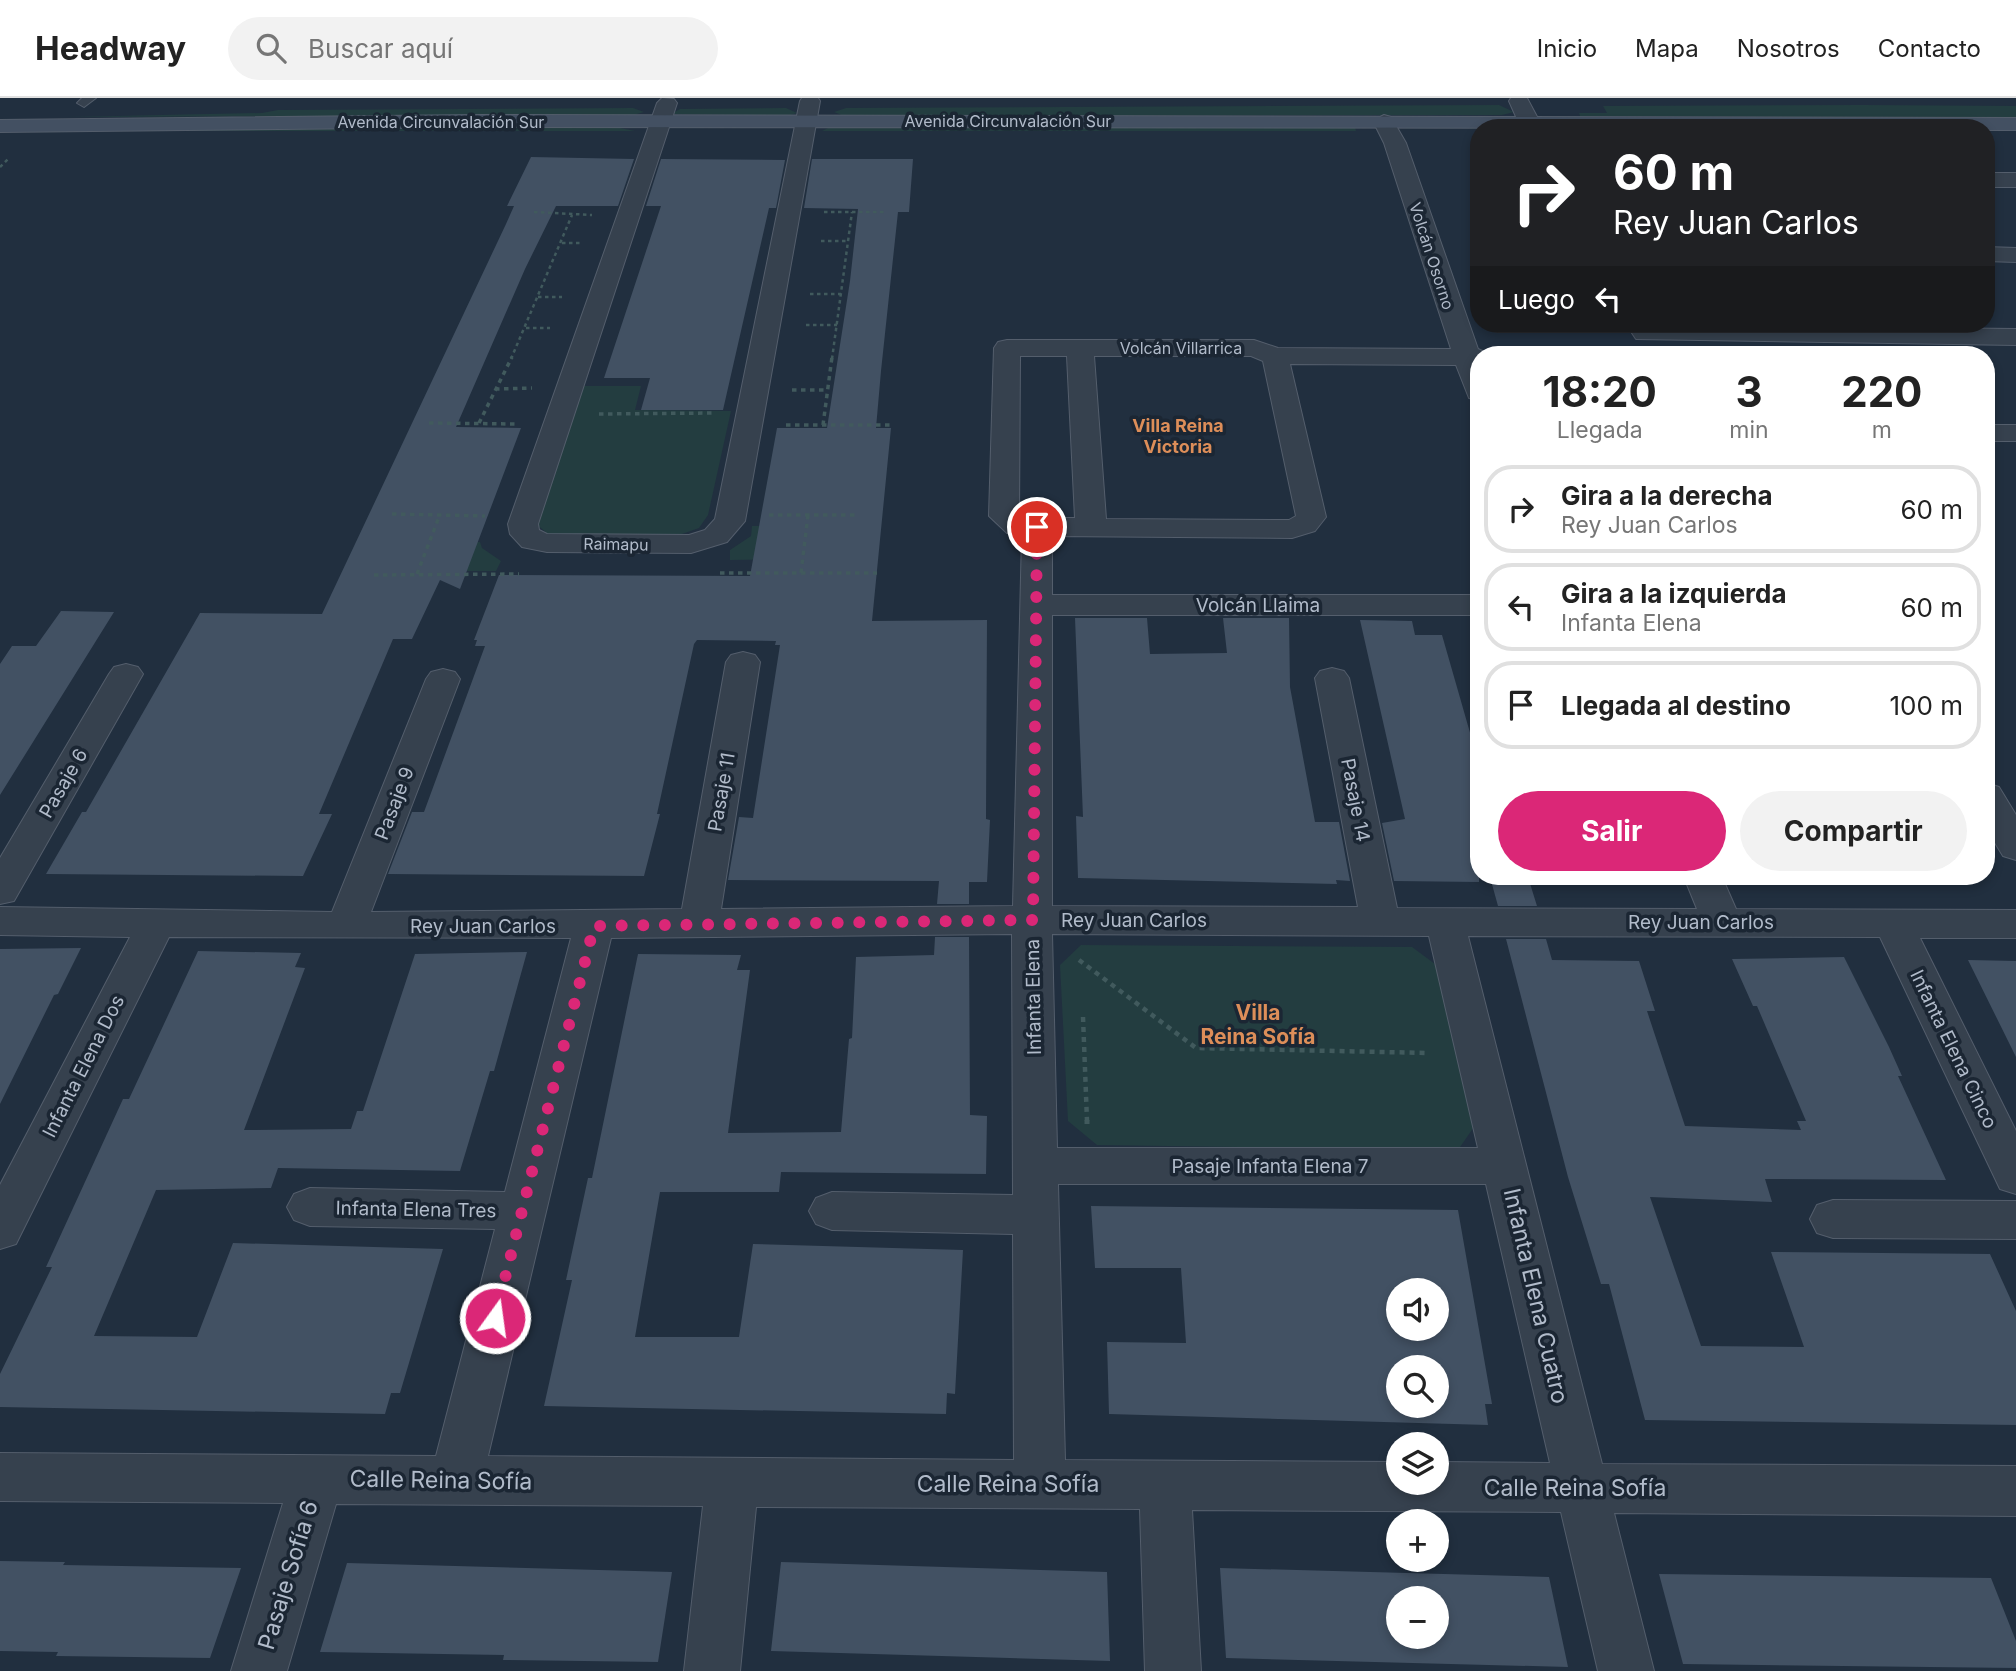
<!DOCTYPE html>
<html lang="es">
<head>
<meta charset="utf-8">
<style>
	body { margin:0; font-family:Inter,sans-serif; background:#f2f2f2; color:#222; height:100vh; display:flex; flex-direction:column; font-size:26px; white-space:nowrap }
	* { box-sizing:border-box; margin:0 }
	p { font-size:23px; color:#767676 }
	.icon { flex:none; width:38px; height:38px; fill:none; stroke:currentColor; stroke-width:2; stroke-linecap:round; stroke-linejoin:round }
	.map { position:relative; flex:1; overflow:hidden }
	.panel { position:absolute; left:1470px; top:248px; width:525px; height:539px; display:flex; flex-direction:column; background:#fff; border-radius:28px; box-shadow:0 4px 10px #0003 }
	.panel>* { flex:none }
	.hud { position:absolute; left:1470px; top:21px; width:525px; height:214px; border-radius:28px; box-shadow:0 4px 10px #0003; background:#202124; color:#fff; overflow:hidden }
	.controls { position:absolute; left:1386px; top:1180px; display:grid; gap:14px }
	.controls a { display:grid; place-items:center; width:63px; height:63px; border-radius:50%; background:#fff; box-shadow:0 4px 10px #0003; font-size:35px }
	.pin { position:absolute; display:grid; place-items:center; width:60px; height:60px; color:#fff; margin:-30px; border:4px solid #fff; border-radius:50%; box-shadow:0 2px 7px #0007 }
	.me { position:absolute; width:77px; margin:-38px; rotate:14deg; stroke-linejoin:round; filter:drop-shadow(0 0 5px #0008) }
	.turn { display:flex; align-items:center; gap:24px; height:147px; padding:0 28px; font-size:32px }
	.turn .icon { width:91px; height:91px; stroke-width:2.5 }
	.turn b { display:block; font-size:49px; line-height:60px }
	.then { display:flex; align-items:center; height:66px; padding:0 28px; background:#0003; gap:14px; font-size:26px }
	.eta { display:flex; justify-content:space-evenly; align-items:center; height:119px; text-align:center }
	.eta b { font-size:42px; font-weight:700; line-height:49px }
	.primary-button { display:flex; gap:14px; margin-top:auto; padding:14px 28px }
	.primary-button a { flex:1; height:80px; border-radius:42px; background:#db2777; color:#fff; font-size:28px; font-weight:700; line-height:80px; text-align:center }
	.primary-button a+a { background:#f2f2f2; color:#222 }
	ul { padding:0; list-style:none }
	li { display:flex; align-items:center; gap:21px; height:88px; margin:0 14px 10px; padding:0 14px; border:4px solid #e0e0e0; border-radius:28px }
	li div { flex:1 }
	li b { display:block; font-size:26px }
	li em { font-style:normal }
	header { display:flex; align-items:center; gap:42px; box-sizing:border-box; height:98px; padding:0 35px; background:#fff; border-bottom:2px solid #e0e0e0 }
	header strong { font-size:33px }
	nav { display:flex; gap:38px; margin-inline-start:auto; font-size:24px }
	.search { width:490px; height:63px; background:#f2f2f2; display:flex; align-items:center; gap:18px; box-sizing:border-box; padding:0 24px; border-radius:38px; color:#767676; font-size:26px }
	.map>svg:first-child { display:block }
</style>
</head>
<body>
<header>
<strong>Headway</strong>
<div class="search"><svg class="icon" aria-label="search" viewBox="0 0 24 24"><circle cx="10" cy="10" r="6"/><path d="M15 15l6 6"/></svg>Buscar aquí</div>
<nav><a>Inicio</a><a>Mapa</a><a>Nosotros</a><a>Contacto</a></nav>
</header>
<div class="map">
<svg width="2016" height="1573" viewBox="0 0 2016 1573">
	<rect width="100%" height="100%" fill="#212f3f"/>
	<path fill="#233d40" d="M1499 7 1514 14 1502 17 844 18 834 14 846 10Z
		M1863 7 2016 8V20L1580 18 1579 15H1607L1603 8Z
		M633 10 644 14 634 17 67 19 262 15 278 12Z
		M786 10 797 15 788 18 671 16 680 11Z
		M610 28 635 33H57L65 31Z
		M830 29H1355L1356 33H822Z
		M582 288H641L635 312 731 313 708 417 699 430 679 437 548 436 534 424Z
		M752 428H796L792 461 730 462V452L751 438Z
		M480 444 482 450 501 463 496 473H424L433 445Z
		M1081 847 1412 849 1435 866 1476 1026 1458 1052 1097 1047 1068 1023 1060 867Z"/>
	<path fill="#425163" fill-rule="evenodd" d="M531 59 634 61 618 108H556L525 171 456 329 521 330 460 491 440 482 412 541H393L319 716H332L303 778 46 776 82 714H86L200 515 322 516 506 126 514 108H507Z
		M661 61 785 62 776 110H769L723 312H641L650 280H604L661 108H646Z
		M812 61H913L909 114H898L881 273 876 330H891L872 523 987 522 986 721 990 722 987 784H969V806H937L939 783 728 782 739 719 753 720 780 547H775L776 543 697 542 694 546 657 716H660L644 778 388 776 412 714H424L485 548H475L477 542H474L499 477 750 478 777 330H827L850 183 858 111 804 110Z
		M61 513 114 514 0 697V566L12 548H36Z
		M1075 520H1147L1150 556 1227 555 1223 520H1289L1290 589 1315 724H1339L1350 783 1336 782 1337 786 1078 780 1076 718 1083 719Z
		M1360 522 1412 523 1415 537H1442L1479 666V784L1394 783 1382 725 1405 721Z
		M1490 779H1528L1537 808H1498Z
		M935 839H969L970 1017 987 1018 986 1076 781 1074 779 1094H660L635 1239H739L753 1146 963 1152 955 1296 947 1295 946 1316 544 1308 572 1182H566L588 1080H592L638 856 741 857 737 872H750L728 1035 841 1034 849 941 852 940 856 859 934 857Z
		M1506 841H1546L1552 862 1639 863 1655 913H1647L1685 1028 1801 1032 1797 1023H1806L1757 908H1753L1732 861 1844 859 1889 949 1902 978H1898L1946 1082 1765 1081 1772 1104 1650 1099 1701 1248 1804 1249 1771 1154 1990 1156 2016 1213V1327L1645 1322 1609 1186H1601L1568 1079Z
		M81 850 58 896 54 897 0 1006V851Z
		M198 853 301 855 295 869 305 870 244 1032 351 1031 357 1013H363L415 856 527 854 494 973H490L460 1073 278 1070 271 1090 156 1092 94 1238 197 1239 233 1145 443 1151 400 1295H391L385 1316 0 1309V1276L52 1169H46L123 1001H129Z
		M1968 862 2016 863V959Z
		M1091 1108 1458 1112 1492 1306H1485L1488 1327 1109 1316 1107 1244 1186 1245 1181 1170H1095ZM1398 1192H1437V1230H1398ZM1398 1269H1437V1307H1398Z
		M0 1463 65 1464 63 1467 241 1470 210 1560 56 1558 58 1554 0 1553Z
		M781 1464 1107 1474 1110 1563 771 1553Z
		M347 1465 672 1474 658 1564 503 1562 504 1557 320 1554Z
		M1220 1470 1549 1479 1568 1569 1226 1560ZM1398 1500H1437V1538H1398Z
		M1659 1476 1991 1480 2016 1543V1570L1683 1566Z"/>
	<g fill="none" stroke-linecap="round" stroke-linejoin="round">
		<defs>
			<path id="lane" d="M82 0H96L84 9 77 5Z"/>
			<path id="street" d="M662 0 674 1 677 5 538 426 539 432 547 436 689 437 705 432 715 421 800 3 802 0H818L820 3 745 423 727 444 691 455 547 454 522 449 510 436 508 426 657 5Z
				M1511 0H1527L1543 30H1521L1509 3Z
				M1384 17 1391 19 1406 45 1478 251 1491 257H1479V302L1469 300 1456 267 1290 266 1326 419 1315 433 1292 440 1052 438V497H1479V517H1052V808L1358 809 1315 580 1320 573 1332 570 1344 573 1349 580 1397 810 1697 811 1684 779H1722L1736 811 2016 812V840H1920L2016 1033V1096L2000 1091 1880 839 1468 838 1602 1366 2016 1368V1418L1614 1415 1654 1573H1598L1561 1414 1192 1412 1201 1573H1145L1140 1411 756 1409 740 1573H684L703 1408 336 1406 287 1573H231L283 1405 0 1403V1355L436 1358 495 1131 310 1128 294 1122 287 1109 294 1096 310 1090 505 1094 571 840 169 839 16 1146 0 1151V1087L130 839 0 837V809L332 814 426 581 431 574 443 571 455 574 460 581 371 814 682 811 726 564 731 557 743 554 755 557 760 564 721 811 1013 808 1022 438 1007 435 989 418 994 250 998 244 1007 242H1254L1278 250 1451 251 1384 45 1373 23ZM1020 258H1067L1075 420H1025L1019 415ZM1094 258H1251L1263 263 1296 418 1289 422 1106 421ZM1012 836 1013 1097 832 1094 816 1100 809 1113 816 1126 832 1132 1013 1136 1014 1362 488 1358 611 840ZM1052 836 1429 838 1478 1050H1057ZM1058 1086H1486L1550 1365 1437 1364V1384H1398V1364L1065 1362Z
				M1986 75H2016V89H1986Z
				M1986 149 2016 150V164L1986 163Z
				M1645 227 2016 231V247L1636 241 1632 235 1636 229Z
				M1986 327H2016V343H1986Z
				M126 566 138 569 143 576 14 803 0 806V760L109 576 114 569Z
				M1986 685 1999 689 2016 717V762L2003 758 1986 730Z
				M1833 1102 2016 1103V1141L1833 1140 1817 1135 1810 1121 1817 1107Z"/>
			<path id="secondary" d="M480 17 2016 20V32H1986V30L480 29 0 34V22Z"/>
		</defs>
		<use href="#lane" stroke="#545e6c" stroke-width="2"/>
		<use href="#street" stroke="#545e6c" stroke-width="2"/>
		<use href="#secondary" stroke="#545e6c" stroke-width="2"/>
		<path stroke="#415a5d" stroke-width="2.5" stroke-dasharray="3.5 3.5" stroke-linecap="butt" d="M0 69 9 60
			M534 114 592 117
			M824 114H886
			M821 143H848
			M562 145H582
			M810 196H841
			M538 199H562
			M806 227H837
			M526 230H550
			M511 261 572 117
			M832 261 852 114"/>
		<path stroke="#415a5d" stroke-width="3.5" stroke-dasharray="4.5 4.5" stroke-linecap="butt" d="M495 291 532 290
			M792 292H826
			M599 316 713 315
			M429 325 516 326
			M479 325 512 259
			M786 327H890
			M823 327 832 259
			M392 416 485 418
			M769 417H856
			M720 475H877
			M801 475 808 417
			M417 476 439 419
			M374 477 519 476"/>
		<path stroke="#415a5d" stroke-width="4.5" stroke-dasharray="5 5" stroke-linecap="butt" d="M1079 862 1196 950 1429 955
			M1083 919 1087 1023"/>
		<path stroke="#415a5d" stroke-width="5" stroke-dasharray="7 7" stroke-linecap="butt" d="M1087 1022V1026"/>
		<use href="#lane" fill="#36414e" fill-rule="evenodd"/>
		<use href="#street" fill="#36414e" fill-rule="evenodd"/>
		<use href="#secondary" fill="#435062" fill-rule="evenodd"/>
	</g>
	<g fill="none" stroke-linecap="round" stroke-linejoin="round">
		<path stroke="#db2777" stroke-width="12" stroke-dasharray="0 21.6" d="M495 1220 594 828 1033 822 1037 429"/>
	</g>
	<g text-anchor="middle" stroke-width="7" stroke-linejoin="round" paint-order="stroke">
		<g font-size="16" fill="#b1bbca" stroke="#1b2633">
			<text x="1008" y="29">Avenida Circunvalación Sur</text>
			<text x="441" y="30">Avenida Circunvalación Sur</text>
			<text transform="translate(1432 158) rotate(72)" y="6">Volcán Osorno</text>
			<text x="1181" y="256">Volcán Villarrica</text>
			<text transform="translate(616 446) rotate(1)" y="6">Raimapu</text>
		</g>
		<g font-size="18" font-weight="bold" fill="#dd8e59" stroke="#1b2633">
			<text x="1178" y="334">Villa Reina<tspan x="1178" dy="21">Victoria</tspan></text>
		</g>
		<g font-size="19" fill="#b1bbca" stroke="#1b2633">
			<text x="1258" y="514">Volcán Llaima</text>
			<text transform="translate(63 685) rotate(-60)" y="7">Pasaje 6</text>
			<text transform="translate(721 694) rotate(-80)" y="7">Pasaje 11</text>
			<text transform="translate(1356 702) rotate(79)" y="7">Pasaje 14</text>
			<text transform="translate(394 705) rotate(-69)" y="7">Pasaje 9</text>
			<text x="1134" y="829">Rey Juan Carlos</text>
			<text x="1701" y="831">Rey Juan Carlos</text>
			<text x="483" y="835">Rey Juan Carlos</text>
			<text transform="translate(1033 899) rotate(-91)" y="7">Infanta Elena</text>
			<text transform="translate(1954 951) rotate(64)" y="7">Infanta Elena Cinco</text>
			<text transform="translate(83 968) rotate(-63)" y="7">Infanta Elena Dos</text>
			<text x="1270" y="1075">Pasaje Infanta Elena 7</text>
			<text transform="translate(416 1111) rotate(1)" y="7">Infanta Elena Tres</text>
		</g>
		<g font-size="21" font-weight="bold" fill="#dd8e59" stroke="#1b2633">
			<text x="1258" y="922">Villa<tspan x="1258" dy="24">Reina Sofía</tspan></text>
		</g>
		<g font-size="23" fill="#b1bbca" stroke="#1b2633">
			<text transform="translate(1536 1198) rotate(77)" y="8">Infanta Elena Cuatro</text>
			<text transform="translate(441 1382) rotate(1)" y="8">Calle Reina Sofía</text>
			<text x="1008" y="1394">Calle Reina Sofía</text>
			<text x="1575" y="1398">Calle Reina Sofía</text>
			<text transform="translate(288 1477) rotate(-73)" y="8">Pasaje Sofía 6</text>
		</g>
	</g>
</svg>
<div class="controls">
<a><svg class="icon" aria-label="sound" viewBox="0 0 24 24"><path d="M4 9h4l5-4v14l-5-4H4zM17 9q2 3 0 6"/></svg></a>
<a><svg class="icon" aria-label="search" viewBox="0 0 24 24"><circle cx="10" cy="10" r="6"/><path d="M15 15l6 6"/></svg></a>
<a><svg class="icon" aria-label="layers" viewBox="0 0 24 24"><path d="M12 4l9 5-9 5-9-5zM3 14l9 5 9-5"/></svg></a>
<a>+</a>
<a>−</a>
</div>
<div class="pin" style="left:1037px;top:429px;background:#d93025"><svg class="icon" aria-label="arrive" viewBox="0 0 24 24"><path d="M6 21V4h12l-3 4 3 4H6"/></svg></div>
<svg class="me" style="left:495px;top:1220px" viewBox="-20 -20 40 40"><circle r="17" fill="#db2777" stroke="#fff" stroke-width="3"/><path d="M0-11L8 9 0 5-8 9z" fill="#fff"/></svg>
<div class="hud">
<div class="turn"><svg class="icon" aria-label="right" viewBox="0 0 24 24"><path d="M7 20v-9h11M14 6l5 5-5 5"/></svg><div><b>60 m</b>Rey Juan Carlos</div></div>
<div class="then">Luego<svg class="icon" aria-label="left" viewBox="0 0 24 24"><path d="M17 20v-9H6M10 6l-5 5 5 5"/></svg></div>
</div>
<section class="panel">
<div class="eta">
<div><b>18:20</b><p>Llegada</p></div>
<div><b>3</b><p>min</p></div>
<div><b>220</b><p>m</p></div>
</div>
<ul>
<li><svg class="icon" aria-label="right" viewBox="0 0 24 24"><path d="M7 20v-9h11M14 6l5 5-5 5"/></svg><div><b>Gira a la derecha</b><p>Rey Juan Carlos</p></div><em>60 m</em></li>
<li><svg class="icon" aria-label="left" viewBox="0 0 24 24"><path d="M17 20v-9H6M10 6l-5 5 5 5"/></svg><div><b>Gira a la izquierda</b><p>Infanta Elena</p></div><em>60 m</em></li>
<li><svg class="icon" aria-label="arrive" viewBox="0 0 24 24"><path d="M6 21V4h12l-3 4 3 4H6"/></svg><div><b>Llegada al destino</b></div><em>100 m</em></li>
</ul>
<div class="primary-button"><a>Salir</a><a>Compartir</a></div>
</section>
</div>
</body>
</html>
